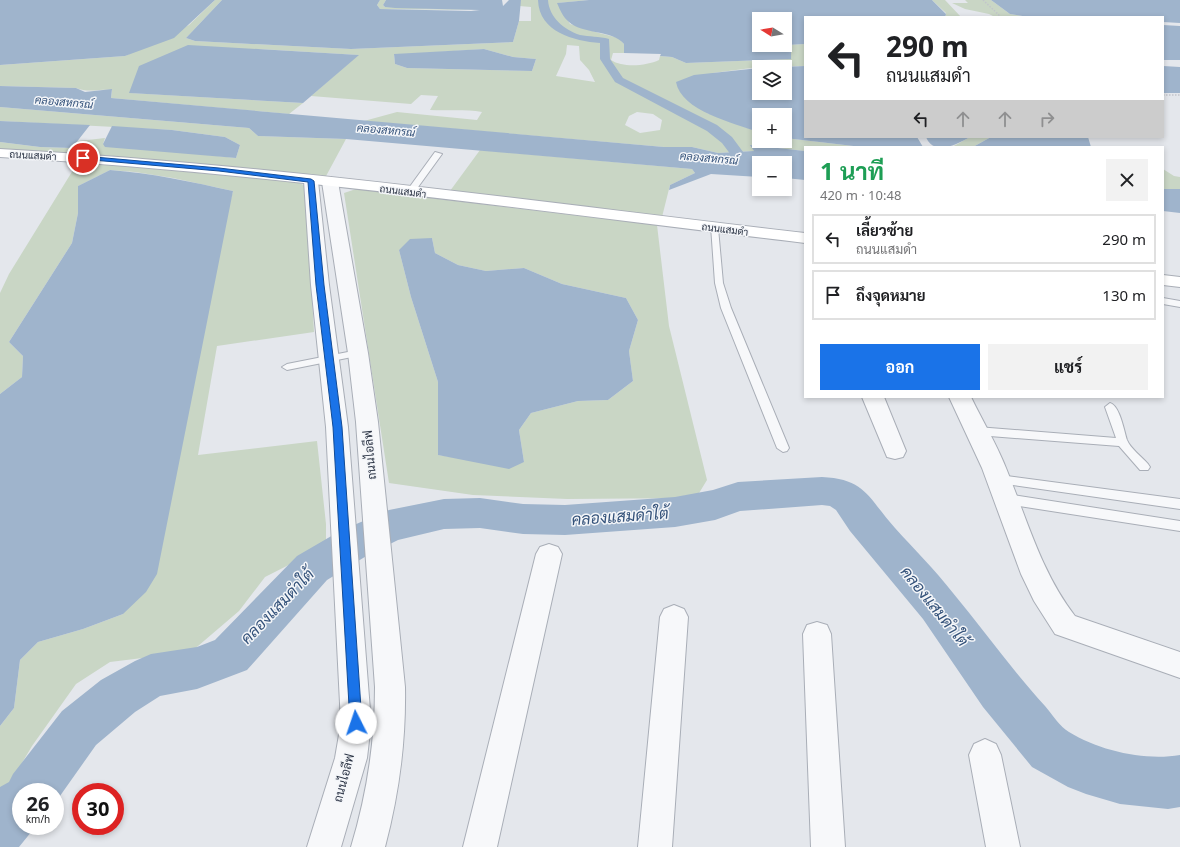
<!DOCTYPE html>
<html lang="th">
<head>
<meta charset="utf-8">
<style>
	body { margin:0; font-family:"Noto Sans",Sarabun,sans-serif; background:#f2f2f2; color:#202124; height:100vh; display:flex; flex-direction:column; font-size:15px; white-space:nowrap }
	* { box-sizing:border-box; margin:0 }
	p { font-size:13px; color:#757577 }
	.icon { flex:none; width:22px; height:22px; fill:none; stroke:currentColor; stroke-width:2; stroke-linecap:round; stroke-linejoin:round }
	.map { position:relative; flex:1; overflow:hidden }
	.side { position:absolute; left:804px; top:146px; width:360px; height:252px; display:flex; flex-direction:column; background:#fff; border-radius:0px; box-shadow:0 2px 6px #0003 }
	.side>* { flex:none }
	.banner { position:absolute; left:804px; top:16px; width:360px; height:122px; border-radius:0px; box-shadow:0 2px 6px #0003; background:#fff; color:#202124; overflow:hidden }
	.needle { width:26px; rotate:281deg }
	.buttons { position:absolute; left:752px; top:12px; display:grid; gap:8px }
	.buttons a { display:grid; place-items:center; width:40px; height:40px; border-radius:0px; background:#fff; box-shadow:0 2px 6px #0003; font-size:20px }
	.speed { position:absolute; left:12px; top:783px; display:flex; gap:8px; font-size:20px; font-weight:700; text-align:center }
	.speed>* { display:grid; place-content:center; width:52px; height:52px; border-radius:50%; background:#fff; box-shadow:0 2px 6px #0003; line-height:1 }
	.speed small { font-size:10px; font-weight:400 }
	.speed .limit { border:6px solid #d22; background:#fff; color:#111 }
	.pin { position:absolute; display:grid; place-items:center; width:34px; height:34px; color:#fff; margin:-17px; border:2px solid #fff; border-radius:50%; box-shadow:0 1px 4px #0007 }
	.me { position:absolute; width:44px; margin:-22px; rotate:356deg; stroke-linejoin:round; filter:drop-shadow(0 0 3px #0008) }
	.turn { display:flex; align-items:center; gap:14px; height:84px; padding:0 16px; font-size:18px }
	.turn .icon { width:52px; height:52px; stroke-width:2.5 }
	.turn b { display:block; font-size:28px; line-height:34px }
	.lanes { display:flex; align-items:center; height:38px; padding:0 16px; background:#0003; justify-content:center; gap:20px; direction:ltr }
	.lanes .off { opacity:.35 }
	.round { display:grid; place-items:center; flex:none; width:42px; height:42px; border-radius:0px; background:#f2f2f2 }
	.head { display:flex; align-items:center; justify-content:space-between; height:68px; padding:0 16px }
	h1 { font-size:24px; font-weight:700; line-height:30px; color:#1e9e55 }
	.button { display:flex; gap:8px; margin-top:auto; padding:8px 16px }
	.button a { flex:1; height:46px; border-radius:0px; background:#1a73e8; color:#fff; font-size:16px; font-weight:700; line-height:46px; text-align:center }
	.button a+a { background:#f2f2f2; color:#202124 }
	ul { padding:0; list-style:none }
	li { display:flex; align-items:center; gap:12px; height:50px; margin:0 8px 6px; padding:0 8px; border:2px solid #e0e0e0; border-radius:0px }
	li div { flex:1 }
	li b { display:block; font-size:15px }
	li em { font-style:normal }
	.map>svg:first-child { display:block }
</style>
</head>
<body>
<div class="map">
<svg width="1180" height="847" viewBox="0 0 1180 847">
	<rect width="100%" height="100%" fill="#e4e7ec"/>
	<path fill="#c9d6c5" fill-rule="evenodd" d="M215 0H222L186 38 195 41 351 49 513 42 519 21H531V7L519 6 521 0H589L558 3 570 24 599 33 619 38 624 44V53H613L611 60C623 68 646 66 659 60L660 56 672 57 686 63 791 59V52L786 45 805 44V66L759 67 713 73 707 113 759 132V141H785V138L862 147H805V151L751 145 755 151 718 153 692 147H664L364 121 397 112 477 120 482 112C465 109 448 111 430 110L438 96 421 95 411 104 311 96 358 55 259 49 130 93 303 103 289 114 111 98 112 90C100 89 88 93 76 88L0 86V65L125 56 189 25ZM567 45 579 46 580 60 589 70 595 82 556 76 566 54ZM484 49 513 57 536 59 532 71 407 68 395 64 394 55ZM637 112 653 114 662 120 660 130 640 133 625 125 629 116Z
		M380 0H386L383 5 385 7 486 10 380 9 377 5Z
		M932 0H945L961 17H945L946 13Z
		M965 0H991L1010 14 1029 17H995L989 14 965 9 952 3H968Z
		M0 107 249 128 258 136 346 139 325 178 93 154 0 149V142L40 147 72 148 79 141 105 138 103 144 236 158 240 145 225 137 172 130 0 121Z
		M970 137H991L973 147H952Z
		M480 150 692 169 695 173 670 185 662 217 450 191Z
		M78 162 297 182 306 186 314 332 217 346 198 455 317 441 326 524V546L265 577 239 611 191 652 110 662 76 684 32 746 0 800V726L14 708 20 660 38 642 83 629 123 614 233 191 173 178 135 172 110 170 78 186V213L72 243 9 342 23 356 22 377 0 394V293L9 274Z
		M1163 169 1174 176 1180 177V189H1163Z
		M356 189 657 225 669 326 707 480 696 498 567 499 473 495 389 483 344 193ZM432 238 435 253 458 265 486 271 524 268 562 284 626 298 638 320 629 351 633 381 608 400 578 401 531 413 519 430 524 462 472 460 438 455V382L411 297 399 250Z"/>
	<path fill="#9fb4cc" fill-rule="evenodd" d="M0 0H215L174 38 125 56 0 65Z
		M222 0H380L377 5 380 9 471 11 480 10 395 8 385 7 383 5 386 0H502L503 6 509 0H521L519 21 513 42 351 49 195 41 186 38Z
		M589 0H932L946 14 945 17H805V44L787 45 791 52V59L686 63 672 57 660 56 661 54 624 53V44C613 30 581 34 569 22 563 17 560 10 557 3ZM759 19H785V45H759Z
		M991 0H1180V23L1163 22V17H1029L1010 14Z
		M1163 25 1180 26V60H1163Z
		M188 45 359 55 303 103 129 93 139 66Z
		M484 49 513 57 536 59 532 71 407 68 395 64 394 54Z
		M805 66V137H917L923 147H862L785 138V115H759L758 132C734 123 681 111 676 82L694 75 759 68V93H785V67H781Z
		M1163 66 1180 67V93H1163Z
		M0 86 76 88 85 92 112 89 111 98 664 147H692L718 153 754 151 750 145 805 151V180L785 178V163H759V177L711 174 669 190 670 185 695 173 692 169 346 139 258 136 249 128 0 107Z
		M0 121 90 125 72 148 40 147 0 142Z
		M112 126 172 130 225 137 240 145 236 158 105 147 103 144Z
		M926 137H970C957 144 934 157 926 137Z
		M991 137H1088L1091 147H973Z
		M110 170C151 173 192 182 233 191L157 574 146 592 123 614 83 629 38 642 20 660 14 708 0 726V394L22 377 23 356 9 342 72 243 78 213V186Z
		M1163 189H1180V213L1163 211Z
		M432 238 435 253 458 265 486 271 524 268 562 284 626 298 638 320 629 351 633 381 608 400 578 401 531 413 519 430 524 462 509 469 438 455V382L411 297 399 250 410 239Z"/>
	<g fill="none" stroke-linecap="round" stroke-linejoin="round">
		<path fill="#9fb4cc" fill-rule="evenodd" d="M538 0H548C549 17 564 30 580 35 589 37 599 36 609 39L610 59 623 78 717 125 732 137 749 160 747 163H737L722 143 707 131 615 82 600 59V43C574 41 539 32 538 0Z"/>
		<path fill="#9fb4cc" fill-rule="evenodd" d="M822 477C866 479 868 498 895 528 914 549 935 570 953 593 984 630 1012 670 1045 706 1052 714 1060 727 1069 732 1100 751 1145 761 1180 755V807L1168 809 1120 804 1086 794 1068 787 1032 767 983 707 923 619 850 531 836 510 830 506 822 505 740 511 715 520 675 527 565 535 523 534 480 528 444 529 398 540 368 555 327 580 247 670 197 689 160 696 135 712 96 745 55 803V792H21V826H36L19 847H0V787L9 782 13 774 62 711 101 680 135 661 151 654 197 647 215 640 297 556 340 531 389 510 444 499 480 498 523 504 565 505 675 497 713 490 738 482Z"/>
		<defs>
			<path id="lane" d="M435 152 442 154 413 194H407L406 192Z
				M711 226H714L718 228 723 283 731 308 789 448 787 451 783 452 777 448 721 308 715 283Z
				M1163 298 1180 301V307L1163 304Z
				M358 350 362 351 363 353 362 355 287 370 282 367 287 364Z
				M1110 403C1120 406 1124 431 1127 440 1130 448 1142 457 1148 464L1150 467 1148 470H1140L1119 446 977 435 971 431 977 427 1116 438 1105 407Z
				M999 475 1180 499V509L999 483 995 482 993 479 995 476Z
				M1006 494 1180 521V531L1006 504 1002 502 1000 499 1002 496Z"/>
			<path id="street" d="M311 177 316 178 318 181 329 285 348 427 371 723 367 758 341 847H307L335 758 341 723 326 427 311 285 304 181 306 178Z
				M330 177 335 179 338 182 368 353 378 422 405 687C406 742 399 794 385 847H351C367 794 375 742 375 687L356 422 348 353 322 182 325 179Z
				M862 397H884L906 451 903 457 895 459 887 457Z
				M949 397H971C982 420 996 443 1006 468 1027 519 1041 572 1075 616L1180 652V678L1055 634 1034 601 1021 574 982 468Z
				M549 544 558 547 562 554 497 847H463L536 554 540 547Z
				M674 605 684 609 688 617 672 847H638L660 617 664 609Z
				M817 622 827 625 831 634 845 847H811L803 634 807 625Z
				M985 739 996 744 1001 755 1020 847H986L969 755 974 744Z"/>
			<path id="secondary" d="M0 149C269 164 537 202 805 233V243C537 211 269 173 0 157Z
				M1163 275 1180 277V287L1163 285Z"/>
		</defs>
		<use href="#lane" stroke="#a9aeb7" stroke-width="2"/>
		<use href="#street" stroke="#a9aeb7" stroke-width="2"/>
		<use href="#secondary" stroke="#a9aeb7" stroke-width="2"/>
		<path stroke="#c2c5cb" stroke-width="1.5" stroke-dasharray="1.5 1.5" stroke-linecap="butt" d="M983 0 1001 17
			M1163 95H1180"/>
		<use href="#lane" fill="#f7f8fa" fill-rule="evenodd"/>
		<use href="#street" fill="#f7f8fa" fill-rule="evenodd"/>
		<use href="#secondary" fill="#fff" fill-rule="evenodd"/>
	</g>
	<path fill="#1a73e8" stroke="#114b97" d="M83 156 219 168 311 179 314 181 324 285 342 427 362 723 360 727 356 729 352 727 350 723 333 427 316 285 308 182 219 171 81 159V157Z"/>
	<g text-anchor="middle" stroke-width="3" stroke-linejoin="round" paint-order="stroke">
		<g font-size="10" fill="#2b3445" stroke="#f4f6f9">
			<text transform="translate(33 155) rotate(3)" y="4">ถนนแสมดำ</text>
			<text transform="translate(403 191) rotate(7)" y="4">ถนนแสมดำ</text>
			<text transform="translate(725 229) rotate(7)" y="4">ถนนแสมดำ</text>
		</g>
		<g font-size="11" font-style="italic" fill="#34527a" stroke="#f4f6f9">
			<text transform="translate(64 102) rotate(5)" y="4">คลองสหกรณ์</text>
			<text transform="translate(386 130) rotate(5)" y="4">คลองสหกรณ์</text>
			<text transform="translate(709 158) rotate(5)" y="4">คลองสหกรณ์</text>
		</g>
		<g font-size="12" fill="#2b3445" stroke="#f4f6f9">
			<text transform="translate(370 455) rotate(-95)" y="4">ถนนไอลีฟ</text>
			<text transform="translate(344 778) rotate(-75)" y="4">ถนนไอลีฟ</text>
		</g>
		<g font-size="16" font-style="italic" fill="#34527a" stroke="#f4f6f9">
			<text transform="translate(620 516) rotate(-4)" y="6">คลองแสมดำใต้</text>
			<text transform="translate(277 606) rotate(-46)" y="6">คลองแสมดำใต้</text>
			<text transform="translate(935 606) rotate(51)" y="6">คลองแสมดำใต้</text>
		</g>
	</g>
</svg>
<div class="buttons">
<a><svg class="needle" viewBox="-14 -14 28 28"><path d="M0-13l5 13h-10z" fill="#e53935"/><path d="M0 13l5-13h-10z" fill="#757577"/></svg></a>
<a><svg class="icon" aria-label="layers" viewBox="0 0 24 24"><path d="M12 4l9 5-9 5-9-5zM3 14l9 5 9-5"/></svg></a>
<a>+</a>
<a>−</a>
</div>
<div class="speed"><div>26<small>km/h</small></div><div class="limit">30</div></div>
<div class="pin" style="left:83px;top:158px;background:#d93025"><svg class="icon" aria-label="arrive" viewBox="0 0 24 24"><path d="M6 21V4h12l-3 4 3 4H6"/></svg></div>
<svg class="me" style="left:356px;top:723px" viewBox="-20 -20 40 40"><circle r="19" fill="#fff"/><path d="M0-13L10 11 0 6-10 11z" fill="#1a73e8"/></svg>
<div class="banner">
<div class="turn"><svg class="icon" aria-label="left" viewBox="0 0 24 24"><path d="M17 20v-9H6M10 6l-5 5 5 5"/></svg><div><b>290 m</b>ถนนแสมดำ</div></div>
<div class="lanes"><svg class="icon" aria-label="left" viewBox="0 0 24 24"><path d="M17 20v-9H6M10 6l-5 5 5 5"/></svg><svg class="icon off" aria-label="ahead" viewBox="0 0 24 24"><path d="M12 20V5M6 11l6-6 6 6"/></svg><svg class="icon off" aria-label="ahead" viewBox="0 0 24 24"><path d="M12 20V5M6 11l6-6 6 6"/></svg><svg class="icon off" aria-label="right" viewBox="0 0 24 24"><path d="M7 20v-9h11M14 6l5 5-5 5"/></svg></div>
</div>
<section class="side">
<div class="head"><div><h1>1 นาที</h1><p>420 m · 10:48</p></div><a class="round"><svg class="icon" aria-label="close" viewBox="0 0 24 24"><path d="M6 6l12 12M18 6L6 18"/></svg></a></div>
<ul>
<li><svg class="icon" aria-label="left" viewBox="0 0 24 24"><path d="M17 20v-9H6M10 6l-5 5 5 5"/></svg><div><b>เลี้ยวซ้าย</b><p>ถนนแสมดำ</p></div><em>290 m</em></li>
<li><svg class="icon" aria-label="arrive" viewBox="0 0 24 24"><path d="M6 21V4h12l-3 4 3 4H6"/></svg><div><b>ถึงจุดหมาย</b></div><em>130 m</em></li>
</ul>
<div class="button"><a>ออก</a><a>แชร์</a></div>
</section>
</div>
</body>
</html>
